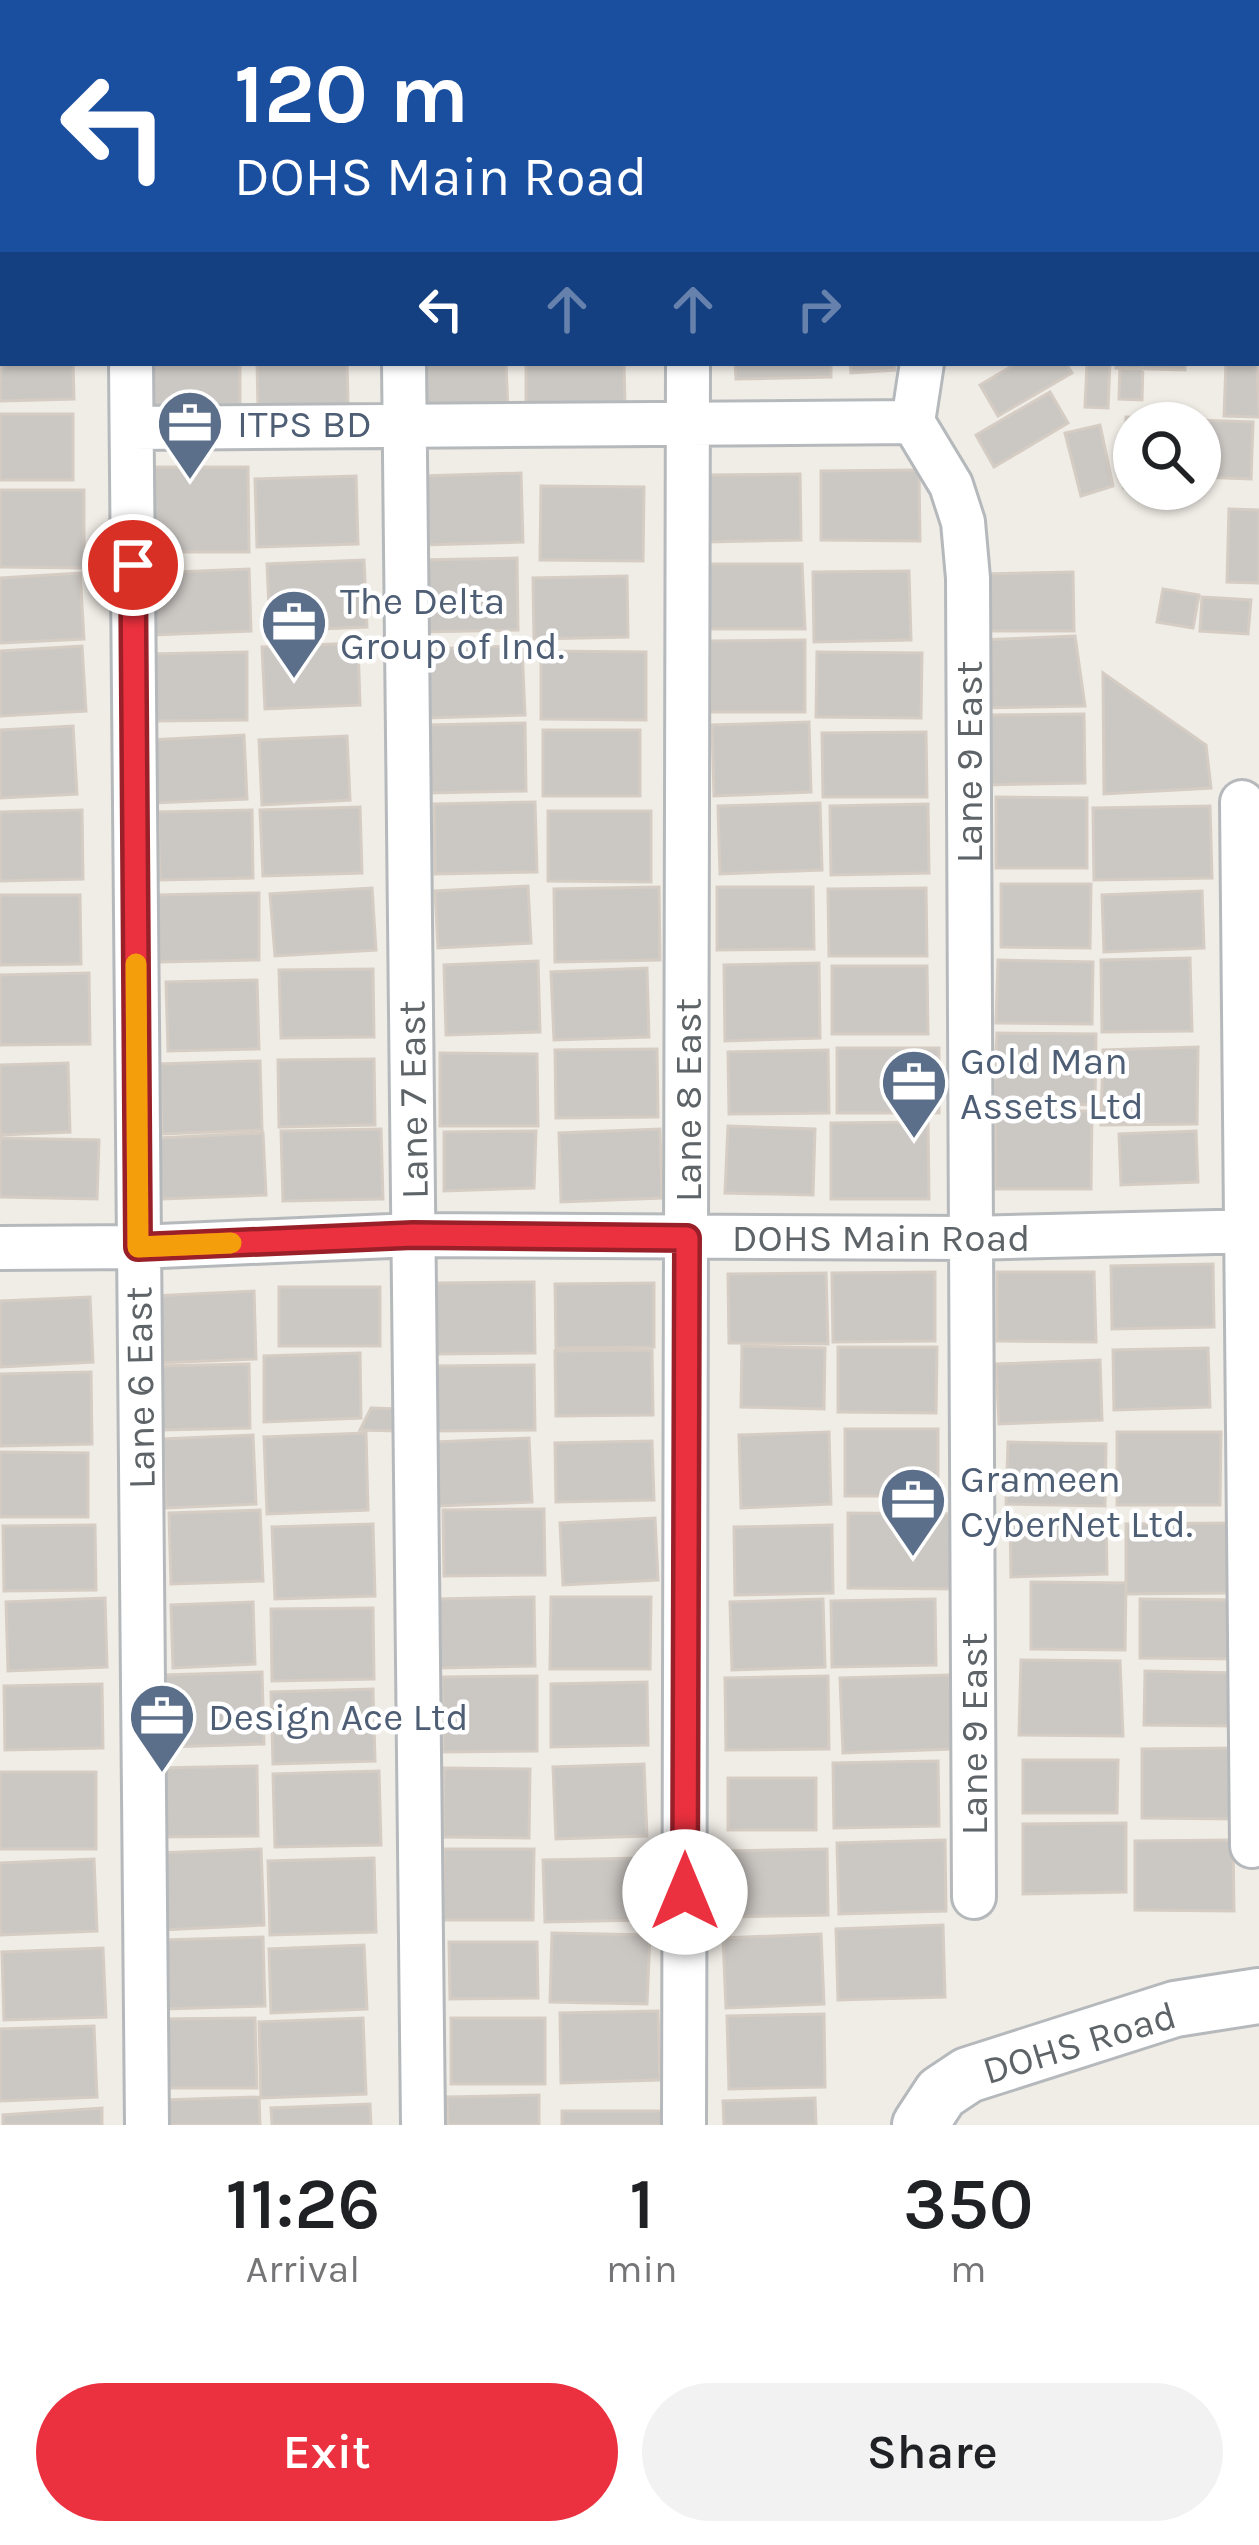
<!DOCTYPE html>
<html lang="en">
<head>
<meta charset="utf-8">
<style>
	body { margin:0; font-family:Karla,sans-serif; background:#f2f2f2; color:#202124; height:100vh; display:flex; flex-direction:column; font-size:45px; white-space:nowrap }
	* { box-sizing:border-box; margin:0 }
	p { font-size:39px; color:#757577 }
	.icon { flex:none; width:66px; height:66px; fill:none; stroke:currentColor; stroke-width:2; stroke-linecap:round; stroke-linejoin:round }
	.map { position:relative; height:2125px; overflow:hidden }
	.side { display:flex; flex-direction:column; background:#fff; flex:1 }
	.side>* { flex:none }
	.hud { position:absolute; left:0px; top:0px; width:1260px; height:366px; box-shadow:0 3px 9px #0004; background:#1a4fa0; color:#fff; overflow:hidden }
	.buttons { position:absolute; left:1113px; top:402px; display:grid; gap:24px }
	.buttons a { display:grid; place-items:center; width:108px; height:108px; border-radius:50%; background:#fff; box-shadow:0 3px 9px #0004; font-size:60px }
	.pin { position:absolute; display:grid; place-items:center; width:102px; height:102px; color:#fff; margin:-51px; border:6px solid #fff; border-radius:50%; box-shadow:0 3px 12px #0007 }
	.me { position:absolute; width:132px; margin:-66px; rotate:0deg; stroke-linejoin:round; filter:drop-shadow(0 0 9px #0008) }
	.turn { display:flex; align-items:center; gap:42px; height:252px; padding:0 36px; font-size:54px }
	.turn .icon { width:156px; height:156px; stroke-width:2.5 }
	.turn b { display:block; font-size:84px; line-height:102px }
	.lanes { display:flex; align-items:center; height:114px; padding:0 36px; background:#0003; justify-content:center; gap:60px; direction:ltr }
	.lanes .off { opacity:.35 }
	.eta { display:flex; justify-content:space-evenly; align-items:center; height:204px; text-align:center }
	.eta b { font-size:72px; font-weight:600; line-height:84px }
	.action { display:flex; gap:24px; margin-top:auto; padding:24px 36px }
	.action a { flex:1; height:138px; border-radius:72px; background:#eb313f; color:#fff; font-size:48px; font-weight:600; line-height:138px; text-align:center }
	.action a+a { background:#f2f2f2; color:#202124 }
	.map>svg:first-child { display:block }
</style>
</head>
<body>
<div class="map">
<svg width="1259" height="2125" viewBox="0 0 1259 2125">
	<rect width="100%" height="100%" fill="#f0ece6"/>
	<path fill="#cbc7c3" stroke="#d5cdc4" stroke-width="3" d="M0 332H3V363H73L74 399 0 401Z
		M1257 362 1259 417 1224 416 1226 363Z
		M149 363H240V407L150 408Z
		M257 363H347L348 404 258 405Z
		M418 363H506L508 411 420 414Z
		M526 363H624L625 404 526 406Z
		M735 363H831V377L736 379Z
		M850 363H895V370L851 373Z
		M1017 363H1066L1072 373 998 416 980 385Z
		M1087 363H1110L1108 408 1085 407Z
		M1116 363H1185V370L1116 368Z
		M1120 363H1143L1142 400 1119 399Z
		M1050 392 1068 423 994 467 976 435Z
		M0 414H73V480H0Z
		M1126 417 1149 418V423H1134V488H1124Z
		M1192 420 1253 422 1251 479 1200 477V423H1192Z
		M1100 425 1113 486 1081 496 1065 433Z
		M141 467H248L249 552H142Z
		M919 470 920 541 821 540V471Z
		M521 473 523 542 424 545 422 476Z
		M800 474 801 540 706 542V475Z
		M356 476 358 544 257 547 255 479Z
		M541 486 644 487 643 561 540 560Z
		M0 490H84V568L0 567Z
		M1229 509 1259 510V583L1227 582Z
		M517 558 518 630 421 632 420 560Z
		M364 560 367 627 270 631 267 564Z
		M705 564H802L805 629H705Z
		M249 569 251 631 154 635 152 573Z
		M909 571 911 640 814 642 813 572Z
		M1073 572 1074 631H982L981 574Z
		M80 573 84 639 0 643V578Z
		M627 576 628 637 534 639 533 578Z
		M1163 589 1199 595 1193 628 1157 622Z
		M1202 597 1251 600 1248 634 1200 631Z
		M1075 636 1085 706 981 708 980 640Z
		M805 640V712H710V641Z
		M358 643 360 705 265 709 262 647Z
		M82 646 86 711 0 716V651Z
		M522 646 525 715 426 718 424 649Z
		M541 651 646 652V720L541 719Z
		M247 652V720L153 721 152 654Z
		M817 652 922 653 921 718 816 717Z
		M1103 673 1206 745 1211 788 1104 794Z
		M1084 714 1085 783 984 785 983 715Z
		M809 722 811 792 714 796 712 725Z
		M525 723 526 791 429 793 428 725Z
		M73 726 77 794 0 798V730Z
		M543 730H640V796H543Z
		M926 732 927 797H823L822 733Z
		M244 735 247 799 153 803 150 740Z
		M347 736 350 800 262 805 259 740Z
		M996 797 1087 798V868H996Z
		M535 802 537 872 435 874 434 804Z
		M820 803 822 870 720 874 718 806Z
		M928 804 929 873 831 875 830 806Z
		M1210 806 1212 878 1094 880 1093 808Z
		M360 807 362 873 263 876 260 810Z
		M82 810 83 879 0 881V812Z
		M252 810 253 878 160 880 158 812Z
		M548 811H651V882L548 881Z
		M1001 884H1091L1090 948 1001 947Z
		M528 886 531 943 438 948 435 891Z
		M659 887 660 960 555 962 554 889Z
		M717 887H813L814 949 717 950Z
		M372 888 376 950 275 956 270 894Z
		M926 888 927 956H829L828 889Z
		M1202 891 1204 948 1104 952 1102 895Z
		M259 893V960L159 962 158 895Z
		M0 895H80L81 964 0 965Z
		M1190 958 1192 1031 1102 1032 1101 960Z
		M998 960 1093 962 1092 1024 996 1023Z
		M538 961 540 1032 446 1035 444 965Z
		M819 963 820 1038 725 1041 724 965Z
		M832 966H927L928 1034H832Z
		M647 968 649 1037 554 1040 551 972Z
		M373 969 374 1037 281 1038 279 970Z
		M89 973 90 1044 0 1045V975Z
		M257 980 259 1049 168 1051 166 982Z
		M997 1033 1096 1034 1095 1105 993 1102Z
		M1198 1047 1197 1124 1101 1125 1103 1050Z
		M837 1048H939V1113H837Z
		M657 1049 658 1117 556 1118 555 1050Z
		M828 1050 829 1113 729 1114 728 1052Z
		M440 1053 537 1054 538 1126H440Z
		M374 1059 375 1125 279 1127 278 1060Z
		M260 1061 262 1130 162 1134 160 1064Z
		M68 1063 70 1132 0 1135V1065Z
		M995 1111H1092L1091 1189H995Z
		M928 1122 929 1199H831V1123Z
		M728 1126 815 1129 813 1195 725 1193Z
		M381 1129 383 1199 283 1201 281 1131Z
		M660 1129 662 1198 561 1202 559 1133Z
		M536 1131 534 1188 444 1191V1132Z
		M1196 1131 1198 1182 1121 1185 1119 1134Z
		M263 1133 266 1195 162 1199 159 1138Z
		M0 1138 99 1140 97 1199 0 1197Z
		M1213 1264 1214 1327 1112 1329 1111 1266Z
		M935 1272V1341L833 1342 832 1273Z
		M997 1272H1094L1096 1342 997 1341Z
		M826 1273 828 1344 729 1343 728 1274Z
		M534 1282 535 1353 437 1354 436 1283Z
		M654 1283V1347L556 1348 555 1284Z
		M279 1287H380V1346H279Z
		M254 1291 256 1359 157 1363 154 1296Z
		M90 1297 93 1362 0 1367V1301Z
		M742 1346 825 1348 824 1409 741 1407Z
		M838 1347H937L936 1413 838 1412Z
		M1208 1348 1210 1407 1114 1410 1113 1350Z
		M652 1350 653 1415 556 1416 555 1351Z
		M360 1353 361 1418 264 1422V1356Z
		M1100 1360 1102 1420 999 1424 996 1364Z
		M249 1364 250 1428 161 1430 160 1366Z
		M534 1365 535 1430 435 1431 434 1366Z
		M91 1372 92 1444 0 1446V1374Z
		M371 1408 401 1409 400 1431 360 1430Z
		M845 1429H938V1496H845Z
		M829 1432 831 1504 741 1508 739 1435Z
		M1117 1432H1221L1220 1505H1117Z
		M366 1433 368 1510 267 1514 264 1437Z
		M253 1435 256 1504 166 1508 163 1439Z
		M529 1438 532 1502 438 1506 436 1442Z
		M652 1441 654 1500 556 1502 555 1443Z
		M1008 1442 1106 1444 1105 1506 1006 1504Z
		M0 1452 88 1453V1517H0Z
		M544 1509 545 1575 444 1576 443 1510Z
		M260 1510 263 1581 171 1584 169 1513Z
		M848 1513 960 1514 959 1589 848 1588Z
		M655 1518 658 1580 563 1585 560 1523Z
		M1106 1518 1107 1574 1011 1577 1010 1521Z
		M1227 1523V1593L1126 1594V1524Z
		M373 1524 375 1596 275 1599 272 1527Z
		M95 1525 96 1590 4 1591 3 1526Z
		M832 1525 833 1593 735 1595 734 1527Z
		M1031 1582 1126 1583 1125 1650 1031 1649Z
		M534 1597 535 1666 440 1668 438 1599Z
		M551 1597H651L650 1669H550Z
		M105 1598 107 1667 8 1671 6 1602Z
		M823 1599 825 1667 732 1670 730 1602Z
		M935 1599 936 1665 832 1667 831 1601Z
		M1140 1599 1242 1600V1659L1140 1658Z
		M253 1602 255 1664 173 1668 171 1605Z
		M373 1608 374 1679 272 1681 271 1609Z
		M1021 1660 1120 1661 1123 1736 1019 1735Z
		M1145 1671 1237 1673 1236 1726 1144 1725Z
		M262 1672 264 1744 166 1747 163 1675Z
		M950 1675 952 1749 843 1753 840 1678Z
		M537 1676V1751L443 1752 442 1677Z
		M828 1676 829 1749 726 1750 725 1678Z
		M647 1682 648 1745 551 1747V1684Z
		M102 1684 103 1748 5 1750 4 1686Z
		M373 1689 375 1761 273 1764 271 1692Z
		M1239 1748 1242 1819 1142 1818V1749Z
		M1023 1760H1118L1117 1813H1023Z
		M938 1761 939 1826 834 1828 833 1763Z
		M644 1764 647 1836 556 1839 553 1767Z
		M257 1766 258 1836 160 1837 158 1768Z
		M444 1768 530 1769 529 1838 443 1837Z
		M379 1771 381 1845 275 1847 273 1774Z
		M0 1772H96V1849H0Z
		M728 1778H816V1830H728Z
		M1126 1823V1892L1023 1894V1824Z
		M945 1840 946 1911 839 1914 837 1843Z
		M1233 1840 1234 1911 1135 1910V1841Z
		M261 1849 264 1925 162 1930 159 1853Z
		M444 1849H534L533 1920H443Z
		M827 1849 828 1915 729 1917 728 1851Z
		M374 1858 376 1932 270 1935 268 1861Z
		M644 1858 645 1920 545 1922 543 1860Z
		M94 1859 97 1931 0 1935V1863Z
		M943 1925 945 1997 838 2000 836 1929Z
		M552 1933 650 1935 647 2004 550 2002Z
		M821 1934 824 2004 726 2008 723 1938Z
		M263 1937 265 2006 165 2009 164 1940Z
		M449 1942H537L538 1998 450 1999Z
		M364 1945 367 2009 271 2013 269 1949Z
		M103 1948 106 2017 4 2020 2 1952Z
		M658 2011 660 2080 561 2083 560 2013Z
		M824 2014 825 2087 729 2089 727 2016Z
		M255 2018 257 2088H158L157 2019Z
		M363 2018 366 2094 261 2098 259 2022Z
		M451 2018H545V2084H451Z
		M94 2026 97 2097 0 2101V2029Z
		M539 2095V2125H448L447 2097Z
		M259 2097 260 2125H163V2100Z
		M815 2098 816 2125H724L723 2101Z
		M370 2104 371 2125H272L271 2108Z
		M102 2108V2125H3V2115Z
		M562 2111H662V2125H562Z"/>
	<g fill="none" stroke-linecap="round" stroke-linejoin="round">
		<defs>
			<path id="minor" d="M402 0V3
				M679 0V3
				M116 3H122
				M906 3 907 0
				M1003 3V0
				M0 7H3
				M1257 73H1259
				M131 363 147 2125
				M404 363 423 2125
				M913 422 951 485 963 522 968 578 974 1897
				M913 422 922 363
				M132 428 913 422
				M1242 802 1252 1846
				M0 1248 138 1247 413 1235 969 1238 1259 1231
				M684 2125 688 363"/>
			<path id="tertiary" d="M920 2125 941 2093 968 2075 1175 2009 1259 1996"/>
		</defs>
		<use href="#minor" stroke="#b6b9bc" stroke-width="48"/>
		<use href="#tertiary" stroke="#b6b9bc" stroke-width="60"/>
		<use href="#minor" stroke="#fff" stroke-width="42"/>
		<use href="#tertiary" stroke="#fff" stroke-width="54"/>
	</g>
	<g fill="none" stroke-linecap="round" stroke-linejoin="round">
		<defs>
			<path id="route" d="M133 565 138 1247 413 1235 687 1238 685 1892"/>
		</defs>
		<use href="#route" stroke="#992029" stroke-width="30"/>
		<use href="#route" stroke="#eb313f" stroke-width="21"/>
		<path stroke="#f59e0b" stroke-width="21" d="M136 964 138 1247 231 1243"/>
	</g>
	<defs>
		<symbol id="office-pin" viewBox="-11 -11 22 30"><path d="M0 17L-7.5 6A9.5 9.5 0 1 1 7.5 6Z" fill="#5c6f8a" stroke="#fff"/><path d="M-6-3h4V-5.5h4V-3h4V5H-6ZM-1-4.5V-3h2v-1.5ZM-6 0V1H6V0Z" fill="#fff"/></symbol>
	</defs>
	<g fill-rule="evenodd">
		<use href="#office-pin" x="152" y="385" width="76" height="104"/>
		<use href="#office-pin" x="256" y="584" width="76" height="104"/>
		<use href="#office-pin" x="876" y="1044" width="76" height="104"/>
		<use href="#office-pin" x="875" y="1462" width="76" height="104"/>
		<use href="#office-pin" x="124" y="1678" width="76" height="104"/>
	</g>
	<g text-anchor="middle" stroke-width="9" stroke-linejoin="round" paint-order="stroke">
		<g font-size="39" fill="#4e5e75" stroke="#fff" text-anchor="start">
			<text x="237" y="437">ITPS BD</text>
			<text x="340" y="614">The Delta<tspan x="340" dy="45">Group of Ind.</tspan></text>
			<text x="960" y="1074">Gold Man<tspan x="960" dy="45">Assets Ltd</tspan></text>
			<text x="960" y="1492">Grameen<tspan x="960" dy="45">CyberNet Ltd.</tspan></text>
			<text x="208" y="1730">Design Ace Ltd</text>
		</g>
		<g font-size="39" fill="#5d6366" stroke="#fff">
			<text transform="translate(968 762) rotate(-90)" y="14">Lane 9 East</text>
			<text transform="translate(412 1100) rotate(-91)" y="14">Lane 7 East</text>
			<text transform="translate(687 1100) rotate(-90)" y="14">Lane 8 East</text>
			<text x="881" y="1251">DOHS Main Road</text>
			<text transform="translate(139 1388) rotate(-91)" y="14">Lane 6 East</text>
			<text transform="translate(973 1734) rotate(-90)" y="14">Lane 9 East</text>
			<text transform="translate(1079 2042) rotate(-17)" y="14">DOHS Road</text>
		</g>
	</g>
</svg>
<div class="buttons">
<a><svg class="icon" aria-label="search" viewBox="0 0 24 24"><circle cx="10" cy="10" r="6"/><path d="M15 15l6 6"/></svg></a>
</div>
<div class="pin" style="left:133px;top:565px;background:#d93025"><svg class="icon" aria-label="arrive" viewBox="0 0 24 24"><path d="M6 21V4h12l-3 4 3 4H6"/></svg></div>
<svg class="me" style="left:685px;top:1892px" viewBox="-20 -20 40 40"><circle r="19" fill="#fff"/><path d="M0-13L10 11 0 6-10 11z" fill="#eb313f"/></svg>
<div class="hud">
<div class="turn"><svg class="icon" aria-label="left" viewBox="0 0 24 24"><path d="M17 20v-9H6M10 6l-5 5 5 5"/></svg><div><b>120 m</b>DOHS Main Road</div></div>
<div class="lanes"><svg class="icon" aria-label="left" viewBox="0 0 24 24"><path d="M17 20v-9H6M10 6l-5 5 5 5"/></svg><svg class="icon off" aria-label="ahead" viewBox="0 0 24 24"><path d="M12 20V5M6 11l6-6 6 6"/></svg><svg class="icon off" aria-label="ahead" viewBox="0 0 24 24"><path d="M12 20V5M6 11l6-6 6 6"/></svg><svg class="icon off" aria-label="right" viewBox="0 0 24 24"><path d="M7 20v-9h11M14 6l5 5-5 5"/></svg></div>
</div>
</div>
<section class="side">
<div class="eta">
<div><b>11:26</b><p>Arrival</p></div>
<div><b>1</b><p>min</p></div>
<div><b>350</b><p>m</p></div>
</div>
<div class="action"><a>Exit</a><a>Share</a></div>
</section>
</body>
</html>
